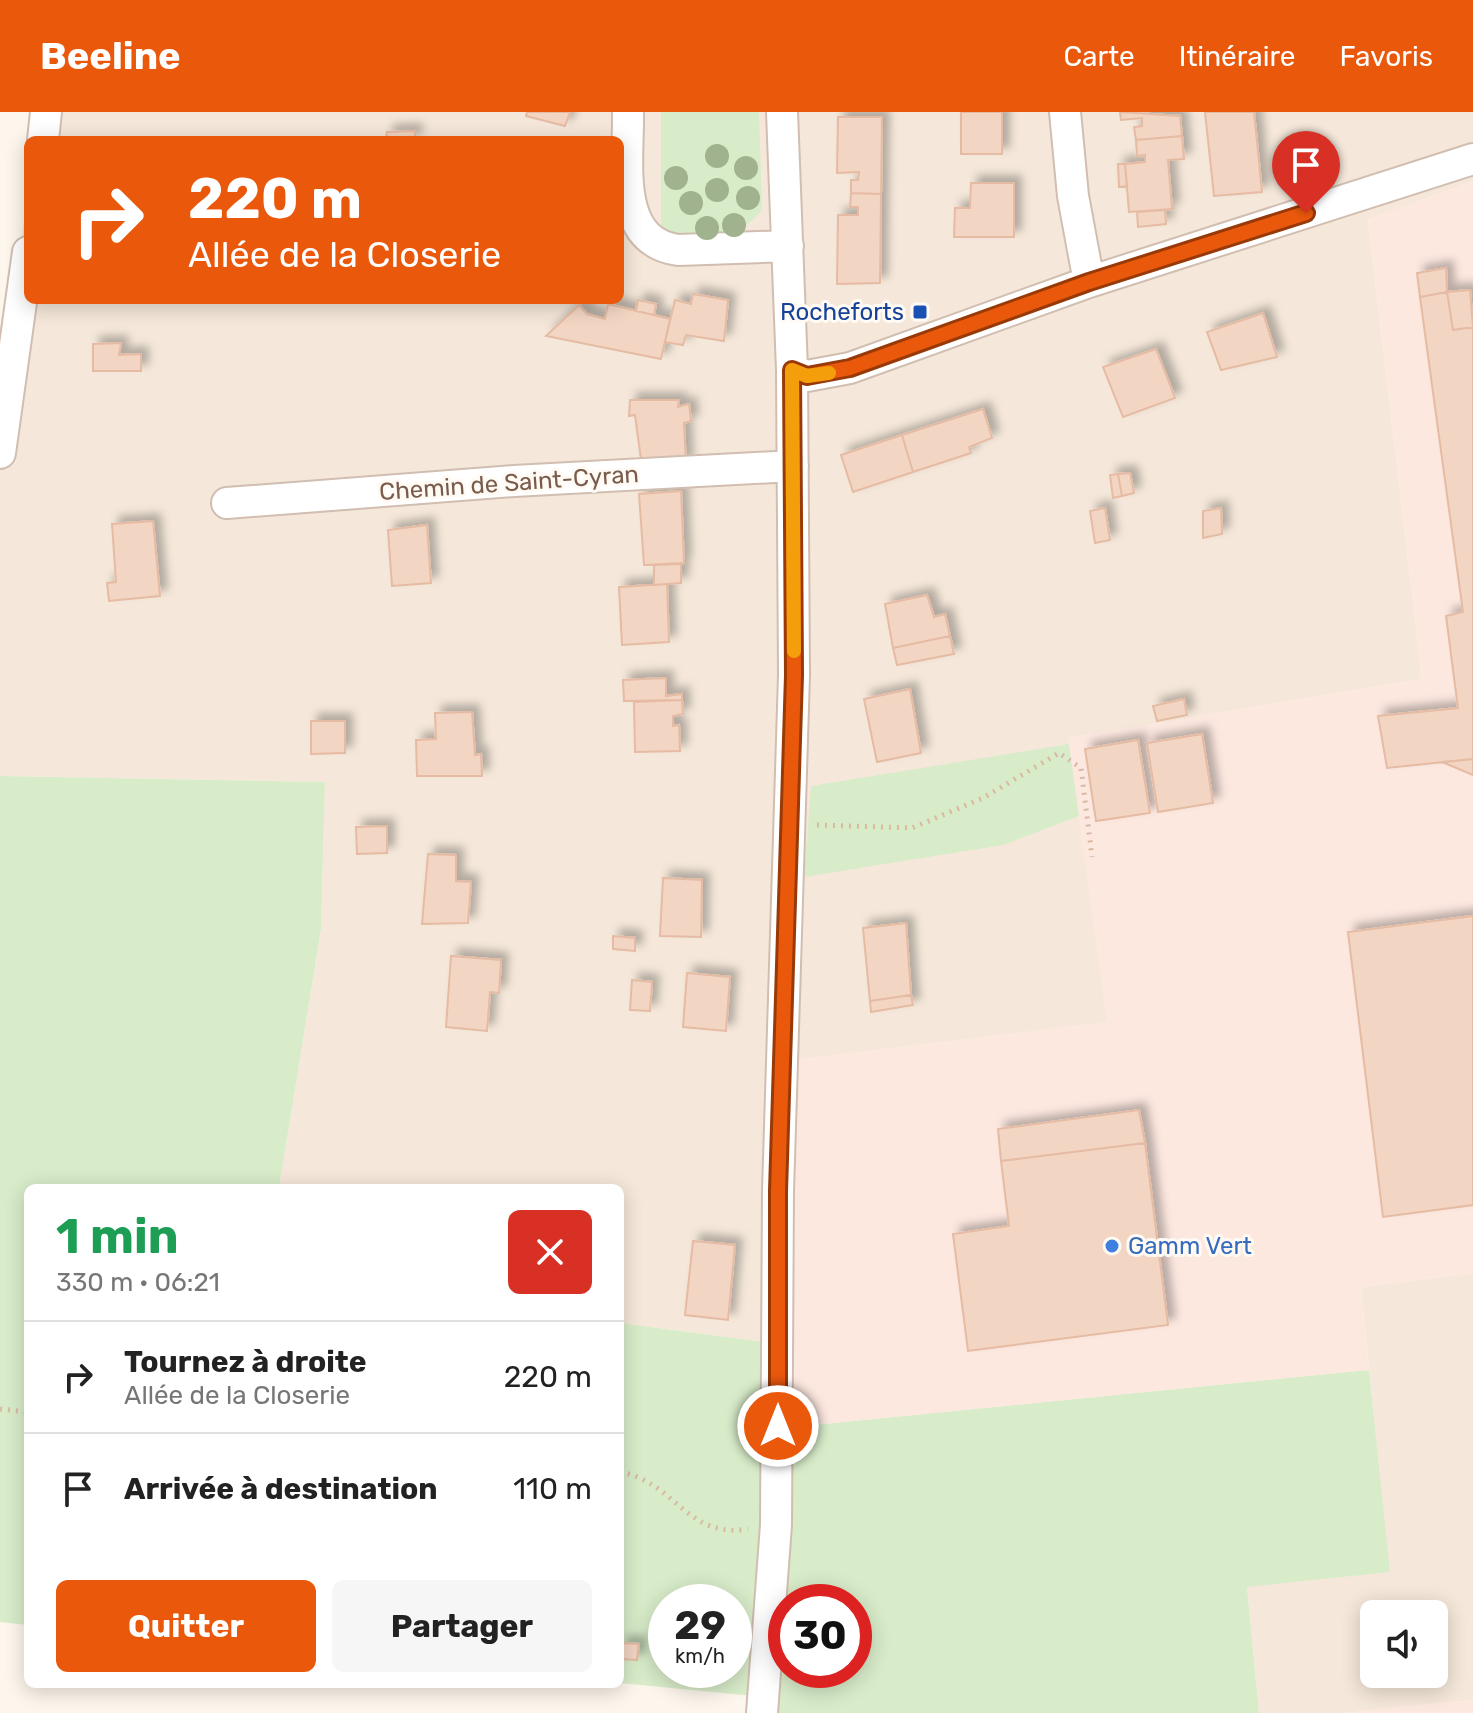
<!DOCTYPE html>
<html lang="fr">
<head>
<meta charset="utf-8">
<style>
	body { margin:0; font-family:Rubik,sans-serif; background:#f6f6f6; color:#222; height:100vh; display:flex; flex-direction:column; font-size:30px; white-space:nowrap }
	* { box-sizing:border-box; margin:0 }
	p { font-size:26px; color:#767676 }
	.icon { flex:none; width:44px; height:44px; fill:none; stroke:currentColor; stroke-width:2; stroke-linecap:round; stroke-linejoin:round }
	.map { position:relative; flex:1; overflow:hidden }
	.side { position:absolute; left:24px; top:1072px; width:600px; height:504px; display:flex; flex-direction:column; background:#fff; border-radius:12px; box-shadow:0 4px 20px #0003 }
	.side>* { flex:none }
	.top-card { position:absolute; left:24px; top:24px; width:600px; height:168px; border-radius:12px; box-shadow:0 4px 20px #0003; background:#ea580c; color:#fff; overflow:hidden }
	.fabs { position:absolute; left:1360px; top:1488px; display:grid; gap:16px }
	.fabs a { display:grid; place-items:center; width:88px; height:88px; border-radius:12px; background:#fff; box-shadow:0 4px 20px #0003; font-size:40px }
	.speed { position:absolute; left:648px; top:1472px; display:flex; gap:16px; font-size:40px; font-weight:700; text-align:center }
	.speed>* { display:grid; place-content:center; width:104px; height:104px; border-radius:50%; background:#fff; box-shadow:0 4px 20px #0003; line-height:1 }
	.speed small { font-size:20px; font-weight:400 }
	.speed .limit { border:12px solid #d22; background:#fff; color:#111 }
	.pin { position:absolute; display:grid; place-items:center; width:68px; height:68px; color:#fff; margin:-82px -34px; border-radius:50% 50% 50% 0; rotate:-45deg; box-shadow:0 0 8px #0007 }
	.pin .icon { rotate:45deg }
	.me { position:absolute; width:88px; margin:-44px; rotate:0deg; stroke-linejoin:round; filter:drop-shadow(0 0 6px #0008) }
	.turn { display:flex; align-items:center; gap:28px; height:168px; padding:0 32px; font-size:36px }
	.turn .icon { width:104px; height:104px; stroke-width:2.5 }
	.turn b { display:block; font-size:56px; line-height:68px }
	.round { display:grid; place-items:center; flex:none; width:84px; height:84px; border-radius:12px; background:#f6f6f6 }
	.overview { display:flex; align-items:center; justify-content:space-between; height:136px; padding:0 32px }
	h1 { font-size:48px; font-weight:700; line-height:60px; color:#1e9e55 }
	.primary-button { display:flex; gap:16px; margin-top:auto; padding:16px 32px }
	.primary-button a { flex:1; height:92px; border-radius:12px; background:#ea580c; color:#fff; font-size:32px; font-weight:700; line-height:92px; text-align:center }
	.primary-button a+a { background:#f6f6f6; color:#222 }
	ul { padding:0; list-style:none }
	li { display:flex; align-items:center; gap:24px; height:112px; padding:0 32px; border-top:2px solid #e0e0e0 }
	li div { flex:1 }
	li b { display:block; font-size:30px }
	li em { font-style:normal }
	header { display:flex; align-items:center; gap:48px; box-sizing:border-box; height:112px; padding:0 40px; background:#ea580c; color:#fff }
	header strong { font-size:38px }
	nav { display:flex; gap:44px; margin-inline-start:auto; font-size:28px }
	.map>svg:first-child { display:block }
</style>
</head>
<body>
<header>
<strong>Beeline</strong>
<nav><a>Carte</a><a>Itinéraire</a><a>Favoris</a></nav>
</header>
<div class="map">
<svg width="1473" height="1601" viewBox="0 0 1473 1601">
	<defs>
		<filter id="shadow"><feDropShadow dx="7" dy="-7" stdDeviation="4" flood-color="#0004"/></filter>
	</defs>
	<rect width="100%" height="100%" fill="#fdf6ec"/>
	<path fill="#f5e8da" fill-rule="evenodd" d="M39 0H1473V69L1368 108 1422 567 1068 626 1108 910 795 948V1234L620 1211V1076H279L321 817 325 670 0 664V279L28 81V188H620V28H35Z
		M1473 1161V1588L1344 1601H1259L1247 1474 1389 1460 1361 1175ZM1374 1502H1434V1562H1374Z"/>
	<path fill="#fde8e0" d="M1473 69V1161L1361 1175 1369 1258 794 1315 795 948 1107 910 1068 626 1422 567 1368 107Z
		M1473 1588V1601H1344Z"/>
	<path fill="#d8ecc9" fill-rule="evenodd" d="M661 0H759L762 98C732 133 708 127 666 128L661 120Z
		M1069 632 1079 704 1003 733 804 765 811 674Z
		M0 664 325 670 321 817 279 1076H28V1513L0 1510Z
		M620 1211 771 1231 754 1584 620 1571ZM666 1490H734V1558H666Z
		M1369 1258 1390 1460 1247 1475 1259 1601H769L794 1315ZM786 1490H854V1558H786Z"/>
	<path fill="#f3d5c3" stroke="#e6bba3" stroke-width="2" filter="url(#shadow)" d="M527 0H570L565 14 526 4Z
		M961 0H1002V42H961Z
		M1120 0 1180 4 1182 24 1136 28 1134 15 1142 14V6L1121 8Z
		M1205 0H1254L1262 80 1214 84Z
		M838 5H882L881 82 851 81V68H858L859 60 837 61Z
		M415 19V28H386L387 20Z
		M1182 24 1184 47 1168 48 1172 97 1129 100 1125 52 1145 50V43L1137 44 1136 28Z
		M1118 52H1125L1127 74 1119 75Z
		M971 71H1014V125H954L955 96H970Z
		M851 81 881 82 880 171 837 172 838 103H858V95H850Z
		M1165 98 1166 112 1138 115 1137 100Z
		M1446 156 1447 180 1420 185 1417 161Z
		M1470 178 1473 215 1453 218 1447 180Z
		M1447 180 1453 218 1473 215V647L1387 656 1378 604 1458 596 1446 504 1463 500 1420 185Z
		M693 182 728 188 724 229 686 223 683 233 665 230 675 188 691 192Z
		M638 188 656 192 654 203 636 199Z
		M608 192 670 207 661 247 546 224 579 193 587 202 605 207Z
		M1263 201 1277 245 1221 258 1207 220Z
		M121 231 119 243 141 242V259H93V232Z
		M1156 237 1175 286 1123 305 1103 255Z
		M630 288H679L678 295 689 292 691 309 684 311 686 353 642 355 635 303 629 304Z
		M983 297 992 326 969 335 971 341 913 360 902 323Z
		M902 323 913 360 853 380 841 343Z
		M1130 361 1134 381 1122 384 1118 362Z
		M1118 362 1122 384 1113 386 1110 363Z
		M681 379 684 451 644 453 639 382Z
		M1105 396 1110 428 1095 431 1090 399Z
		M1221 396 1222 422 1203 426V399Z
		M153 409 160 484 109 489 107 471 116 470 112 412Z
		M427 413 431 471 392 474 388 418Z
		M681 452V471L654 473V453Z
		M667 472 669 530 622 533 619 475Z
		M927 483 934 505 945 502 950 524 893 536 885 492Z
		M950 524 954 542 897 553 893 536Z
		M666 566V584L682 582V588L624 589 623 568Z
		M910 577 921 641 877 650 864 587Z
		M1184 587 1187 603 1157 609 1153 594Z
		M682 588 683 602 673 604V614L679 613 680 639 635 640 634 590Z
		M472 600 475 643 481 642 482 664H417L416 628 436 627 435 601Z
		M311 609H345V641L311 642Z
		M1202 622 1213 691 1158 700 1147 631Z
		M1138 628 1150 701 1096 709 1085 637Z
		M1473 647V663L1442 650Z
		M387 714V741L357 742 356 715Z
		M428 742 456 743V769L471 770 468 811 422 812Z
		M663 766 702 768 701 825 660 824Z
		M1473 804V1093L1383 1105 1348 820Z
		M906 811 911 883 870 889 863 816Z
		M613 824 635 826V839L613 837Z
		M451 844 501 848 499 881 490 880 487 919 446 915Z
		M687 861 730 865 726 919 683 915Z
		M632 868 652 870 650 899 630 898Z
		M911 883 913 893 871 900 870 889Z
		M1139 998 1145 1031 1001 1049 998 1017Z
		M1145 1031 1168 1213 968 1239 953 1122 1009 1114 1001 1049Z
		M693 1129 735 1133 728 1208 685 1203Z
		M620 1531 639 1532 637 1548 620 1547Z"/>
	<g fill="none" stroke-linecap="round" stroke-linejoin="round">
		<defs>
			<path id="minor" d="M628 0C629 49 614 129 678 138L788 134
				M1065 0 1073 84 1089 170
				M43 28 46 0
				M792 258 807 264 850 256 1089 170 1473 47
				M0 341 28 140
				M227 391 514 369 793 354
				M762 1601 776 1413 778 1079 794 563 792 258 782 0"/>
		</defs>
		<use href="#minor" stroke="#d1beb0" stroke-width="34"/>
		<path stroke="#d9b8a5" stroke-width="5" stroke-dasharray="2 6" stroke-linecap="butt" d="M817 713 912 716 983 686 1059 641 1081 656 1092 745
			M0 1297 28 1300
			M620 1360C676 1370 686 1427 748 1417"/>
		<use href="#minor" stroke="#fff" stroke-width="30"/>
	</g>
	<g fill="#a0b28e">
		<circle cx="717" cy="44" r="12"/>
		<circle cx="746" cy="56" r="12"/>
		<circle cx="676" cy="66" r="12"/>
		<circle cx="717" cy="78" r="12"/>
		<circle cx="748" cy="86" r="12"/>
		<circle cx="691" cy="91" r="12"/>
		<circle cx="734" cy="113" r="12"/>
		<circle cx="707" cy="116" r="12"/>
	</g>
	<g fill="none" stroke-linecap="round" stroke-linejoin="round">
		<defs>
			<path id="route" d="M778 1314V1079L794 563 792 258 807 264 850 256 1089 170 1306 101"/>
		</defs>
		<use href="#route" stroke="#983908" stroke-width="20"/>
		<use href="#route" stroke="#ea580c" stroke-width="14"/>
		<path stroke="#f59e0b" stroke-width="14" d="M794 539 792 258 807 264 829 261"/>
	</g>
	<rect fill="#1a4fb4" stroke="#fffaf3" stroke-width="3" x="912" y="192" width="16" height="16" rx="4"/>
	<circle fill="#3f7fe0" stroke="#fffaf3" stroke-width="3" cx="1112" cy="1134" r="8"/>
	<g text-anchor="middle" stroke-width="6" stroke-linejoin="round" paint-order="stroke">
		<g font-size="24" fill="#164399" stroke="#fffaf3" text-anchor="end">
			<text x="904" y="208">Rocheforts</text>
		</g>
		<g font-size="24" fill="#7a5c4d" stroke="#fffaf3">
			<text transform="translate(509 371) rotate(-4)" y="8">Chemin de Saint-Cyran</text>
		</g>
		<g font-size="24" fill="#366cbe" stroke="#fffaf3" text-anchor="start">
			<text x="1128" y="1142">Gamm Vert</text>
		</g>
	</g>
</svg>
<div class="fabs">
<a><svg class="icon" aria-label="sound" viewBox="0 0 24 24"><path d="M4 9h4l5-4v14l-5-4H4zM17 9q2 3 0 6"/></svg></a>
</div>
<div class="speed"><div>29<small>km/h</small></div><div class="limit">30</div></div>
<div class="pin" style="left:1306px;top:101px;background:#d93025"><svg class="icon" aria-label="arrive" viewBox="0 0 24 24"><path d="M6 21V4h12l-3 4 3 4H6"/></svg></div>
<svg class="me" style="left:778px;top:1314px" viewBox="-20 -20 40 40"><circle r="17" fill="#ea580c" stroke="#fff" stroke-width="3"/><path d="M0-11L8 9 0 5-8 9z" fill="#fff"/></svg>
<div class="top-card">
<div class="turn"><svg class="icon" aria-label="right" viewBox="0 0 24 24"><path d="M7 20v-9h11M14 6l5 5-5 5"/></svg><div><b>220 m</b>Allée de la Closerie</div></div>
</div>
<section class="side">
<div class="overview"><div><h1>1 min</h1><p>330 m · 06:21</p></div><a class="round" style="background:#d93025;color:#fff"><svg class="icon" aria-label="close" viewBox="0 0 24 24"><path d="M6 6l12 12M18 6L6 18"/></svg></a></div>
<ul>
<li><svg class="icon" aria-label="right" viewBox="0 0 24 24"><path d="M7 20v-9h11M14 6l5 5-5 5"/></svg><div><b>Tournez à droite</b><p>Allée de la Closerie</p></div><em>220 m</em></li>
<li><svg class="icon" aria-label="arrive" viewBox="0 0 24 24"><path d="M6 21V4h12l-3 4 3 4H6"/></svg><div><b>Arrivée à destination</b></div><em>110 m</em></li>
</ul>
<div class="primary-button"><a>Quitter</a><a>Partager</a></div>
</section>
</div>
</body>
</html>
